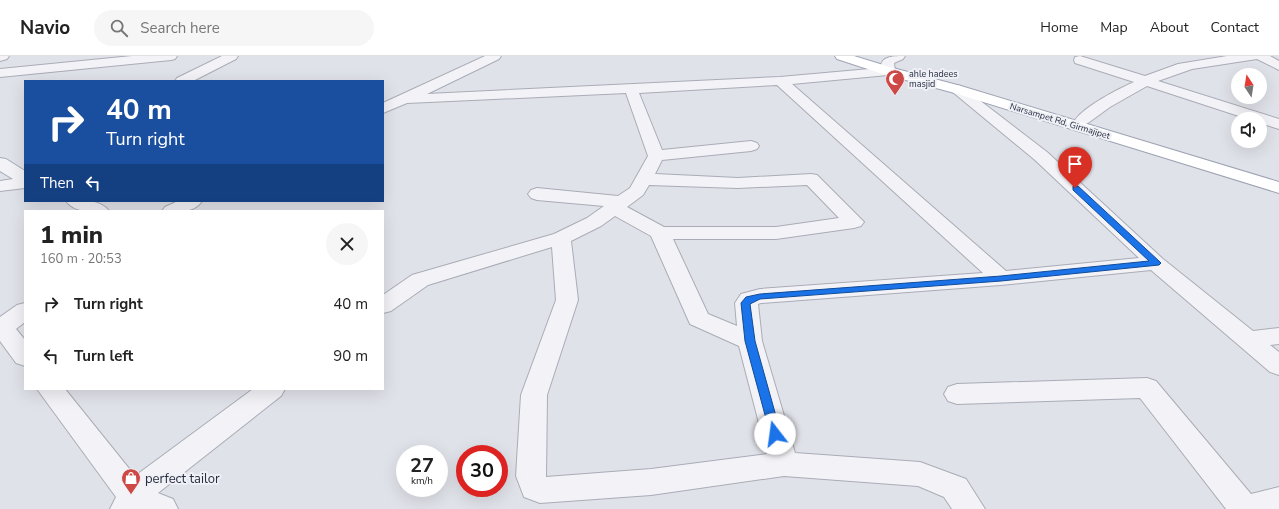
<!DOCTYPE html>
<html lang="en">
<head>
<meta charset="utf-8">
<style>
	body { margin:0; font-family:"Nunito Sans",sans-serif; background:#f6f6f6; color:#222; height:100vh; display:flex; flex-direction:column; font-size:15px; white-space:nowrap }
	* { box-sizing:border-box; margin:0 }
	p { font-size:13px; color:#767676 }
	.icon { flex:none; width:22px; height:22px; fill:none; stroke:currentColor; stroke-width:2; stroke-linecap:round; stroke-linejoin:round }
	.map { position:relative; flex:1; overflow:hidden }
	.details { position:absolute; left:24px; top:154px; width:360px; height:180px; display:flex; flex-direction:column; background:#fff; border-radius:0px; box-shadow:0 4px 16px #0002 }
	.details>* { flex:none }
	.banner { position:absolute; left:24px; top:24px; width:360px; height:122px; border-radius:0px; box-shadow:0 4px 16px #0002; background:#1a4fa0; color:#fff; overflow:hidden }
	.needle { width:26px; rotate:348deg }
	.tools { position:absolute; left:1231px; top:12px; display:grid; gap:8px }
	.tools a { display:grid; place-items:center; width:36px; height:36px; border-radius:50%; background:#fff; box-shadow:0 4px 16px #0002; font-size:20px }
	.speed { position:absolute; left:396px; top:389px; display:flex; gap:8px; font-size:20px; font-weight:700; text-align:center }
	.speed>* { display:grid; place-content:center; width:52px; height:52px; border-radius:50%; background:#fff; box-shadow:0 4px 16px #0002; line-height:1 }
	.speed small { font-size:10px; font-weight:400 }
	.speed .limit { border:6px solid #d22; background:#fff; color:#111 }
	.pin { position:absolute; display:grid; place-items:center; width:34px; height:34px; color:#fff; margin:-41px -17px; border-radius:50% 50% 50% 0; rotate:-45deg; box-shadow:0 0 4px #0007 }
	.pin .icon { rotate:45deg }
	.me { position:absolute; width:44px; margin:-22px; rotate:345deg; stroke-linejoin:round; filter:drop-shadow(0 0 3px #0008) }
	.turn { display:flex; align-items:center; gap:14px; height:84px; padding:0 16px; font-size:18px }
	.turn .icon { width:52px; height:52px; stroke-width:2.5 }
	.turn b { display:block; font-size:28px; line-height:34px }
	.then { display:flex; align-items:center; height:38px; padding:0 16px; background:#0003; gap:8px; font-size:15px }
	.round { display:grid; place-items:center; flex:none; width:42px; height:42px; border-radius:21px; background:#f6f6f6 }
	.headline { display:flex; align-items:center; justify-content:space-between; height:68px; padding:0 16px }
	h1 { font-size:24px; font-weight:800; line-height:30px }
	ul { padding:0; list-style:none }
	li { display:flex; align-items:center; gap:12px; height:52px; padding:0 16px }
	li div { flex:1 }
	li b { display:block; font-size:15px }
	li em { font-style:normal }
	header { display:flex; align-items:center; gap:24px; box-sizing:border-box; height:56px; padding:0 20px; background:#fff; border-bottom:1px solid #e0e0e0 }
	header strong { font-size:19px }
	nav { display:flex; gap:22px; margin-inline-start:auto; font-size:14px }
	.search { width:280px; height:36px; background:#f6f6f6; display:flex; align-items:center; gap:10px; box-sizing:border-box; padding:0 14px; border-radius:22px; color:#767676; font-size:15px }
	.map>svg:first-child { display:block }
</style>
</head>
<body>
<header>
<strong>Navio</strong>
<div class="search"><svg class="icon" aria-label="search" viewBox="0 0 24 24"><circle cx="10" cy="10" r="6"/><path d="M15 15l6 6"/></svg>Search here</div>
<nav><a>Home</a><a>Map</a><a>About</a><a>Contact</a></nav>
</header>
<div class="map">
<svg width="1279" height="453" viewBox="0 0 1279 453">
	<rect width="100%" height="100%" fill="#e0e2e9"/>
	<g fill="none" stroke-linecap="round" stroke-linejoin="round">
		<defs>
			<path id="minor" d="M0 0H9L7 3 0 5Z
				M132 0H177L175 3 171 4 0 21V13Z
				M222 0H238L236 3 193 25H175L177 22Z
				M485 0H501L499 3 427 38 780 21 881 12C880 0 894 0 905 0L903 3 894 7 895 15 893 18 888 19 792 28 1006 215 1139 202 1035 104 949 33 951 30 956 29 961 30 1047 96 1163 203 1253 275 1279 272V288L1270 289 1279 296V319L1270 316 1151 214 1001 229 761 247 758 248 762 285 795 397 920 406 966 423 985 453H952L944 441 918 430 784 420 651 439 540 447 524 441 516 420 521 339 556 244 552 191 428 229 391 255 383 257V239L412 219 554 178 587 162 604 150 537 144 531 142 528 138 531 134 537 132 618 140 630 132 648 100 626 37 407 47 383 57V47ZM777 29 983 217 760 233 741 238 735 247 737 270 708 258 673 183H776L854 172 861 170 864 166 817 119 811 118 738 122 655 118 662 104 751 95 757 93 759 90 757 87 751 85 662 94 639 37ZM649 129 738 132 807 129 839 162 776 171H664L627 151 643 139ZM615 160 651 180 690 268 739 290 767 398 651 413 546 421 547 339 578 244 571 185 601 170Z
				M1080 0 1145 20 1178 8 1227 0H1270L1279 5V14L1257 3 1192 13 1158 25 1279 63V73L1260 67V63H1248L1147 30 1110 51 1088 67 1083 69 1078 67 1075 64C1085 50 1118 33 1134 26L1075 7 1074 4 1075 1Z
				M0 102 6 103 25 115V132L0 135V125L13 123 0 115Z
				M66 145C79 145 100 142 109 155 95 155 75 158 66 145Z
				M178 145H202C194 158 176 155 162 155L165 151Z
				M25 247V266L16 273 25 284V310L16 307 0 285V261L17 249Z
				M1147 322 1156 325 1251 438 1279 431V453H1226L1140 342 957 348 948 345 944 338 948 331 957 328Z
				M37 333H65L135 420 253 333H285L281 340 158 437 173 443 178 453H110L116 441Z"/>
			<path id="major" d="M835 0H854L893 12 961 30 1279 126V137L951 36 883 18 837 3Z"/>
		</defs>
		<use href="#minor" stroke="#a9acb6" stroke-width="2"/>
		<use href="#major" stroke="#9fa4b5" stroke-width="2"/>
		<use href="#minor" fill="#f3f3f7" fill-rule="evenodd"/>
		<use href="#major" fill="#fff" fill-rule="evenodd"/>
	</g>
	<path fill="#1a73e8" stroke="#114b97" d="M1073 130H1078L1159 205 1161 207 1159 209 1001 225 760 243 750 248 755 285 781 378 780 381 775 382 771 381 745 285 741 247 746 241 760 238 1001 220 1149 205 1073 134Z"/>
	<defs>
		<symbol id="mosque-pin" viewBox="-11 -11 22 30"><path d="M0 17L-7.5 6A9.5 9.5 0 1 1 7.5 6Z" fill="#ce4845" stroke="#eff1f6"/><path d="M3.5-4.9A6 6 0 1 0 3.5 4.9A5 5 0 1 1 3.5-4.9Z" fill="#fff"/></symbol>
		<symbol id="shop-pin" viewBox="-11 -11 22 30"><path d="M0 17L-7.5 6A9.5 9.5 0 1 1 7.5 6Z" fill="#ce4845" stroke="#eff1f6"/><path d="M-5-2.5h2.3a2.7 3.5 0 0 1 5.4 0H5L5.5 6h-11ZM-1.5-2.5h3a1.5 2.3 0 0 0-3 0Z" fill="#fff"/></symbol>
	</defs>
	<g fill-rule="evenodd">
		<use href="#mosque-pin" x="884" y="12" width="22" height="30"/>
		<use href="#shop-pin" x="120" y="411" width="22" height="30"/>
	</g>
	<g text-anchor="middle" stroke-width="4" stroke-linejoin="round" paint-order="stroke">
		<g font-size="9" fill="#282d40" stroke="#eff1f6" text-anchor="start">
			<text x="909" y="21">ahle hadees<tspan x="909" dy="10">masjid</tspan></text>
		</g>
		<g font-size="9" fill="#282d40" stroke="#eff1f6">
			<text transform="translate(1060 65) rotate(17)" y="3">Narsampet Rd, Girmajipet</text>
		</g>
		<g font-size="13" fill="#282d40" stroke="#eff1f6" text-anchor="start">
			<text x="145" y="427">perfect tailor</text>
		</g>
	</g>
</svg>
<div class="tools">
<a><svg class="needle" viewBox="-14 -14 28 28"><path d="M0-13l5 13h-10z" fill="#e53935"/><path d="M0 13l5-13h-10z" fill="#767676"/></svg></a>
<a><svg class="icon" aria-label="sound" viewBox="0 0 24 24"><path d="M4 9h4l5-4v14l-5-4H4zM17 9q2 3 0 6"/></svg></a>
</div>
<div class="speed"><div>27<small>km/h</small></div><div class="limit">30</div></div>
<div class="pin" style="left:1075px;top:132px;background:#d93025"><svg class="icon" aria-label="arrive" viewBox="0 0 24 24"><path d="M6 21V4h12l-3 4 3 4H6"/></svg></div>
<svg class="me" style="left:775px;top:378px" viewBox="-20 -20 40 40"><circle r="19" fill="#fff"/><path d="M0-13L10 11 0 6-10 11z" fill="#1a73e8"/></svg>
<div class="banner">
<div class="turn"><svg class="icon" aria-label="right" viewBox="0 0 24 24"><path d="M7 20v-9h11M14 6l5 5-5 5"/></svg><div><b>40 m</b>Turn right</div></div>
<div class="then">Then<svg class="icon" aria-label="left" viewBox="0 0 24 24"><path d="M17 20v-9H6M10 6l-5 5 5 5"/></svg></div>
</div>
<section class="details">
<div class="headline"><div><h1>1 min</h1><p>160 m · 20:53</p></div><a class="round"><svg class="icon" aria-label="close" viewBox="0 0 24 24"><path d="M6 6l12 12M18 6L6 18"/></svg></a></div>
<ul>
<li><svg class="icon" aria-label="right" viewBox="0 0 24 24"><path d="M7 20v-9h11M14 6l5 5-5 5"/></svg><div><b>Turn right</b></div><em>40 m</em></li>
<li><svg class="icon" aria-label="left" viewBox="0 0 24 24"><path d="M17 20v-9H6M10 6l-5 5 5 5"/></svg><div><b>Turn left</b></div><em>90 m</em></li>
</ul>
</section>
</div>
</body>
</html>
